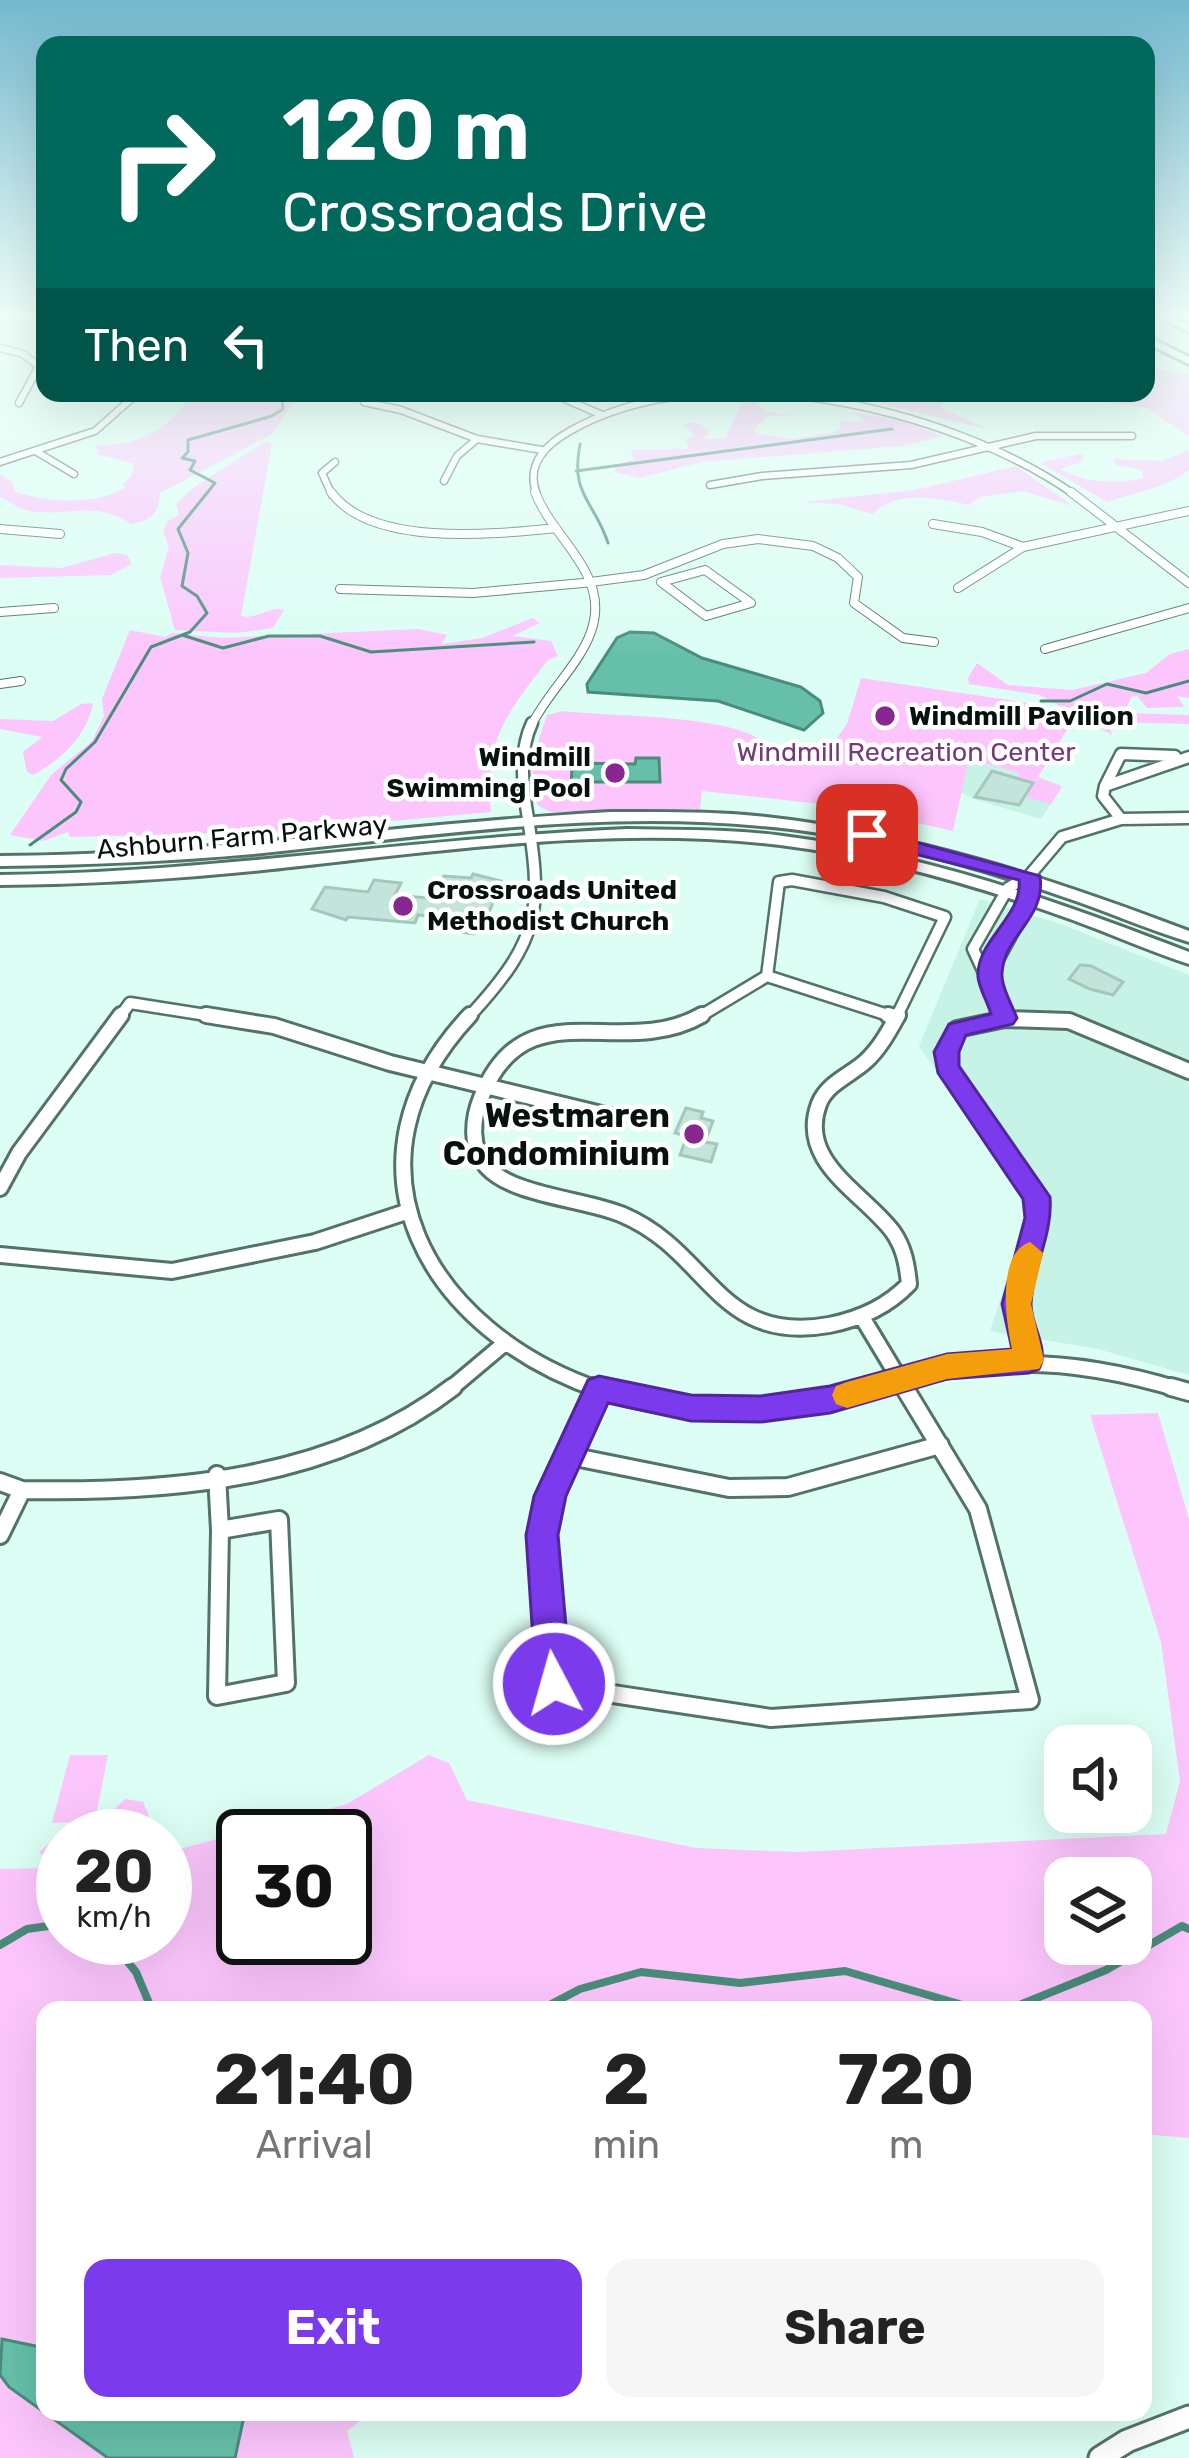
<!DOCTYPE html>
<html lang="en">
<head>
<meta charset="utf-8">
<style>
	body { margin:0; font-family:Rubik,sans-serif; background:#f6f6f6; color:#222; height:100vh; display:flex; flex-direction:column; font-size:45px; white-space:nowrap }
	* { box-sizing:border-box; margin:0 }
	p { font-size:39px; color:#767676 }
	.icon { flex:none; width:66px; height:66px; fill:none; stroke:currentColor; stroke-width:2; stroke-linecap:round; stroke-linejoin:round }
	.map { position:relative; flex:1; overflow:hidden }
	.details { position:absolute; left:36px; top:2001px; width:1116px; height:420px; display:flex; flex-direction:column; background:#fff; border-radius:24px; box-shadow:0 12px 48px #0002 }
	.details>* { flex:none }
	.top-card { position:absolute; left:36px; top:36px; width:1119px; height:366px; border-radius:24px; box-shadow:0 12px 48px #0002; background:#00695c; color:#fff; overflow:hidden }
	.buttons { position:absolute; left:1044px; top:1725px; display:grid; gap:24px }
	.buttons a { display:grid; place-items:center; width:108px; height:108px; border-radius:24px; background:#fff; box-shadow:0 12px 48px #0002; font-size:60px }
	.speed { position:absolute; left:36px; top:1809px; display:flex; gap:24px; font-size:60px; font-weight:700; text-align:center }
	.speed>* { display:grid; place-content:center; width:156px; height:156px; border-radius:50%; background:#fff; box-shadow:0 12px 48px #0002; line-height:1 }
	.speed small { font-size:30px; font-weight:400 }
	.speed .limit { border:6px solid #111; border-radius:18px; background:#fff; color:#111 }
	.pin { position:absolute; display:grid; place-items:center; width:102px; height:102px; color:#fff; margin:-51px; border-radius:24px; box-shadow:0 6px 18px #0006 }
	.me { position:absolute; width:132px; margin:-66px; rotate:354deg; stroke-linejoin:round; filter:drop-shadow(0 0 9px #0008) }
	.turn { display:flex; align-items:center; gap:42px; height:252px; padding:0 48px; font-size:54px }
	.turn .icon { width:156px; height:156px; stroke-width:2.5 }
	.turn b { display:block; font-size:84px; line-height:102px }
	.then { display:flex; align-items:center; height:114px; padding:0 48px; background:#0003; gap:24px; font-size:45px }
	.eta { display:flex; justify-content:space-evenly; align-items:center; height:204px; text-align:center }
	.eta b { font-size:72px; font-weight:700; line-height:84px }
	.primary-button { display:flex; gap:24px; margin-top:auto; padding:24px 48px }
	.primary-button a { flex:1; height:138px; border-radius:24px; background:#7c3aed; color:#fff; font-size:48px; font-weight:700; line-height:138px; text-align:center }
	.primary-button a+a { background:#f6f6f6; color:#222 }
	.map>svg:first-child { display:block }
</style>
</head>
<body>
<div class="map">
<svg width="1189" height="2458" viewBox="0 0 1189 2458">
	<rect width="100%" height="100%" fill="#dcfef4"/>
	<path fill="#c7f2e6" d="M969 759 1059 784 1062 787 1041 819 974 799 960 792Z
		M980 899 1061 924 1189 975V1375L1098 1349 990 1331 1031 1205 919 1046Z"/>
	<path fill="#fcc6fd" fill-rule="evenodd" d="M1146 366 1189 374V436L1147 408 1107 402 1120 398 1116 393H1146Z
		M191 393H302L269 436 160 493C159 514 151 521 131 524 93 498 66 519 27 510 17 508 9 501 0 497V474L13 483 15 492C50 502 92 506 125 488L123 484 132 475 134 464 98 454 96 445C132 448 176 428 191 393Z
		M911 393H958L963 398 944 401 941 408 987 429 862 399 893 402Z
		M742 402H756L765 412 794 415 767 416 754 429 758 434 794 439 834 432 841 429 839 421 866 422 853 412 906 421 942 436 902 446 702 462 639 478 615 472 616 465 634 459 631 450 689 449 685 440 695 435 683 424C696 419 699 425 710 431L704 439 726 438Z
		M266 441 272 444 241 616C256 620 272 605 284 610L273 628 237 633 175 630 160 577 169 547 163 531 167 521 179 515 176 504 193 488Z
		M1189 450V470C1164 489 1135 492 1107 502L1040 463 1080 454 1084 456 1079 463 1060 469C1080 482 1120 485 1143 478L1142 470 1116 465 1114 459 1161 461Z
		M1016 466 1073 506 1023 491 980 497 969 505C940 498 895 489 873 514L838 504 803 502 915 490Z
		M115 553 127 555 132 564 111 575 0 578V565L61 568Z
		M533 618 540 623 512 636 551 641 558 656 548 660C505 716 484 740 491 812L270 832 70 837 68 832 43 841 10 835 51 775 92 741 104 716 102 699 130 630 165 637 172 633 223 638 418 629 447 635 442 644 482 638Z
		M1189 649V698L1177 696 1184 707 1147 708 1137 696 1131 697 1125 713 1189 715V724L1108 722 1112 735 1040 695 969 684 968 678 977 663 1008 685 1072 690 1146 673 1170 654Z
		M861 678 1035 704 1067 730 1038 777 1062 787 1051 804 1025 797 1033 783 1017 778 1019 773 969 759 953 831 847 807 702 791 700 809 550 812 537 805 531 763 547 715 563 711C604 717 755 713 770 751L824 756 847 724Z
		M93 703C88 735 60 761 33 775L27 772 23 752 42 737 0 729V719L53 721 81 704Z
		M1158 1413 1189 1519V2138L1143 2134V2010H45V2412H372L347 2431 354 2458H0V1869L55 1868 39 1852C66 1828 99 1827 125 1799L143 1802 157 1836H63V1938H165V1853L347 1804 429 1755 449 1763 467 1800 696 1848 797 1852 1166 1834 1180 1781 1161 1642 1090 1415ZM243 1836H345V1938H243ZM1065 1878H1131V1944H1065Z
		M70 1755H108L96 1816 90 1822 52 1823Z"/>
	<path fill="#66c0a9" stroke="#4a8c7b" stroke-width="3" d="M630 632 654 633 702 658 801 687 820 701 823 713 804 730 718 701 588 692 587 684 617 638Z
		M636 758H659L660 782H589L588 794H571L572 763 635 764Z
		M2 2339 45 2348V2412H237L243 2421 235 2458H108L9 2387 0 2375Z"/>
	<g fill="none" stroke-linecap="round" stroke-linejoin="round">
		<path stroke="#4a8c7b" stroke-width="3" d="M580 444C570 496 594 500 608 543
			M576 471 892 429
			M182 635 223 648 269 636H320L371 652 534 642
			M1041 701H1070L1107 684 1146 693 1189 681
			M30 845 76 812 81 802 61 780 66 769 95 742 151 647 190 632 207 613 197 596 182 586 188 553 178 529 215 483 190 470 195 461 182 458 188 452V440L272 416 283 409 281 393"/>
		<path stroke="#4a8c7b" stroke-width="8" d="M108 1938 136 1972 152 2010
			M0 1945 27 1929 63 1924
			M540 2010 580 1989 641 1972 740 1983 845 1971 980 2010
			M1007 2010 1106 1970 1182 1926 1189 1929"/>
	</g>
	<path fill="#c3e4da" stroke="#a5c6bc" stroke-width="3" d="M992 771 1033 783 1019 805 975 797Z
		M473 874 501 881 482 931 474 934 445 930 450 919 418 915 415 923 348 917 346 920 312 909 325 887 368 892 374 880 401 883 395 895 427 898 433 884 440 885 444 876 471 878Z
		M1080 965 1091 966 1123 982 1113 995 1090 989 1069 979Z
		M686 1108 703 1112 701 1118 713 1121 705 1142 717 1144 711 1162 680 1155 687 1136 675 1133Z"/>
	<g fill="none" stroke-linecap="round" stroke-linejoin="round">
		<defs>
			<path id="street-far5" d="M33 312 45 313
				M0 348 23 354 39 366 19 403
				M551 393 602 415
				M364 402 401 410 477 439 542 450
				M37 452 74 474
				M0 462 95 431 138 393
				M444 481 457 456 477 439
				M710 485 762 476 911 465 1036 436H1132
				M332 495 322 473 335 462
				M537 495C525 465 545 445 570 431 709 351 950 407 1075 495"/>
			<path id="street-far4" d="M331 492C371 548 496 534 556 528
				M1071 492 1189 583
				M933 524 982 532 1023 547
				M0 529 60 534
				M705 570 751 603 706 616 661 582Z
				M958 588 1023 547 1189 511
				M340 589 473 593 583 583 644 575 723 544 758 539 813 546 838 558 858 577 854 603 903 638 934 642
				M0 612 54 608
				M1045 649 1189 608
				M0 684 21 681
				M531 726C556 675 619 635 586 573 572 545 547 523 535 492"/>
			<path id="street-far3" d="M1105 786 1121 754 1175 756
				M1121 819 1103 796 1105 786 1189 757
				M767 976 894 1017
				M989 976 1032 897 1029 876
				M119 1018 130 1003 225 1018
				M468 1018C542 938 543 910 526 806 522 777 520 749 532 723
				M697 1018 767 976 779 882 792 880 884 897 945 917 896 1018
				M1005 1018 973 949 1008 888 1029 876 1062 837 1121 819 1189 818"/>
			<path id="street-far2" d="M206 1015 274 1026 390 1063 618 1118
				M470 1015C330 1164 428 1332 600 1390
				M702 1015C620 1062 525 985 481 1098 472 1120 470 1148 487 1167 513 1196 586 1199 623 1215 710 1252 717 1345 829 1325 860 1319 887 1307 909 1284 907 1264 904 1248 893 1232 864 1193 797 1162 819 1104 827 1083 851 1075 866 1061 880 1048 889 1031 898 1015
				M888 1015 894 1017
				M1004 1015 1005 1019 1069 1021 1189 1071
				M1005 1019 957 1029 947 1052V1067L1037 1197 1038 1218 1017 1304 1029 1361
				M0 1188 19 1153 121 1015
				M0 1255 172 1271 315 1242 406 1212
				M862 1317 906 1390
				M449 1390 505 1343
				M866 1390C981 1355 1066 1355 1181 1390"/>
			<path id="street-far1" d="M591 1387C685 1418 782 1415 876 1387
				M1171 1387 1189 1392
				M599 1389 550 1496 542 1535 554 1685 771 1718 1030 1700 978 1509 904 1387
				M570 1456 729 1488 788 1487 940 1445
				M217 1475 220 1530
				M0 1482 22 1490 0 1535
				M22 1490C169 1493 333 1480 453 1387
				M279 1520 286 1683 217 1696 220 1530Z"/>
			<path id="street" d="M1100 2458 1127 2441 1189 2417"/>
			<path id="primary" d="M611 812C662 812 715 811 766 817 913 833 1052 879 1189 931V942C1146 929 1104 910 1061 896 964 862 864 835 761 826 595 810 428 836 263 853 175 861 88 865 0 866V856C205 855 407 823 611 812Z
				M627 829C679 830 731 829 783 836 924 854 1057 901 1189 952V964C1149 951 1109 933 1070 919 976 885 879 857 780 845 611 825 440 851 272 869 181 879 91 884 0 885V875C210 873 417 838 627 829Z"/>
			<path id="highway" d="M1149 312H1162L1189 325V332Z
				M1146 336 1189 357V364L1146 343Z"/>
		</defs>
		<use href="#street-far5" stroke="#537269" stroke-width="9"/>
		<use href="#street-far4" stroke="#537269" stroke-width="10"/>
		<use href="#street-far3" stroke="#537269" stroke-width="15"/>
		<use href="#street-far2" stroke="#537269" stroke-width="20"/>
		<use href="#street-far1" stroke="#537269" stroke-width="22"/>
		<use href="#street" stroke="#537269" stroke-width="27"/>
		<use href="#primary" stroke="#537269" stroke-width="6"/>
		<use href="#highway" stroke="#537269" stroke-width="6"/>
		<use href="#street-far5" stroke="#fff" stroke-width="6"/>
		<use href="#street-far4" stroke="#fff" stroke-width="8"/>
		<use href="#street-far3" stroke="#fff" stroke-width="10"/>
		<use href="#street-far2" stroke="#fff" stroke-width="14"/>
		<use href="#street-far1" stroke="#fff" stroke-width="16"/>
		<use href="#street" stroke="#fff" stroke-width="21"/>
		<use href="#primary" fill="#fff" fill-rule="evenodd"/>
		<use href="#highway" fill="#fff" fill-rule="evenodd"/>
	</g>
	<linearGradient id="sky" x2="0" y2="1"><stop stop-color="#74b9cf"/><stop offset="0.48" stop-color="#effffa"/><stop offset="1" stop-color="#effffa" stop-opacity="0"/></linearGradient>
	<rect width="1189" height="656" fill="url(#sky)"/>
	<path fill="#7c3aed" stroke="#51269a" stroke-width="3" d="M867 829 1040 876C1046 919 1004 935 1002 973 1001 986 1012 1005 1017 1018L1013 1024 966 1035 959 1052V1066L1050 1197C1053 1234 1033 1266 1031 1303 1030 1325 1050 1348 1039 1369L1029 1373 947 1379 830 1413 761 1422 691 1421 608 1403 566 1496 558 1535 571 1684 566 1697 554 1702 541 1697 536 1684 526 1535 534 1496 588 1380 599 1376 691 1395 761 1396 830 1386 947 1354 1012 1349 1002 1304 1025 1218 1023 1199 938 1073 934 1052 949 1024 991 1014C988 1003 979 988 978 977 976 940 1023 917 1019 880L859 840V831Z"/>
	<path fill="#f59e0b" d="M1030 1242 1043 1253 1031 1304 1044 1360 1039 1369 947 1379 847 1408 836 1404 832 1395 836 1386 847 1382 947 1354 1012 1349C1006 1323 996 1253 1030 1242Z"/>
	<g fill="#892790" stroke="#fff" stroke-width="4.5">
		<circle cx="885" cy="716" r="12"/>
		<circle cx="615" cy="773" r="12"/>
		<circle cx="403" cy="906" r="12"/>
		<circle cx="694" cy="1134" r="12"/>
	</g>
	<g text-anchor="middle" stroke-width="9" stroke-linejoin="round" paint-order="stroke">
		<g font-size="27" font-weight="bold" fill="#07120f" stroke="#fff" text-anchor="start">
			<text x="909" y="725">Windmill Pavilion</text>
			<text x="591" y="766" text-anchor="end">Windmill<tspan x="591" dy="31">Swimming Pool</tspan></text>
			<text x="427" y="899">Crossroads United<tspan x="427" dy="31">Methodist Church</tspan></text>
		</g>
		<g font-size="27" fill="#76397a" stroke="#fff">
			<text x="906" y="761">Windmill Recreation Center</text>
		</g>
		<g font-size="27" fill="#07120f" stroke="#fff">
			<text transform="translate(242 837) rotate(-5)" y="9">Ashburn Farm Parkway</text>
		</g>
		<g font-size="33" font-weight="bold" fill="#07120f" stroke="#fff" text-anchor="end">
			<text x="670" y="1127">Westmaren<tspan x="670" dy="38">Condominium</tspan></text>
		</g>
	</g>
</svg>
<div class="buttons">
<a><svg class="icon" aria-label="sound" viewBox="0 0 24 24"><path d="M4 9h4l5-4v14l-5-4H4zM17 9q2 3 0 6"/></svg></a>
<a><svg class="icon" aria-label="layers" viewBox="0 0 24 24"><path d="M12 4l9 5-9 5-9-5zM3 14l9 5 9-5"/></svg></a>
</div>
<div class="speed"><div>20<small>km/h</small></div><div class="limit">30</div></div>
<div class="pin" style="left:867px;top:835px;background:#d93025"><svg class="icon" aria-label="arrive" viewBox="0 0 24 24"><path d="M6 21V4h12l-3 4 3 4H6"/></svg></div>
<svg class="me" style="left:554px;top:1684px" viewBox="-20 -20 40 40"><circle r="17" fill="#7c3aed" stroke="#fff" stroke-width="3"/><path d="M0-11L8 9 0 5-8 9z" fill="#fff"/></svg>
<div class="top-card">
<div class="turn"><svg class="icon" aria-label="right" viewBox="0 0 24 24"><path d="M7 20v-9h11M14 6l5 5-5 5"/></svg><div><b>120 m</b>Crossroads Drive</div></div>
<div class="then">Then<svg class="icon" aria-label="left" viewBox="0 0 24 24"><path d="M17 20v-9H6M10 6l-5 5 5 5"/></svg></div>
</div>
<section class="details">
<div class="eta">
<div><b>21:40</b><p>Arrival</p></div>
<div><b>2</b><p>min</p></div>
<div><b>720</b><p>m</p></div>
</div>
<div class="primary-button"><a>Exit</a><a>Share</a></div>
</section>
</div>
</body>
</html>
